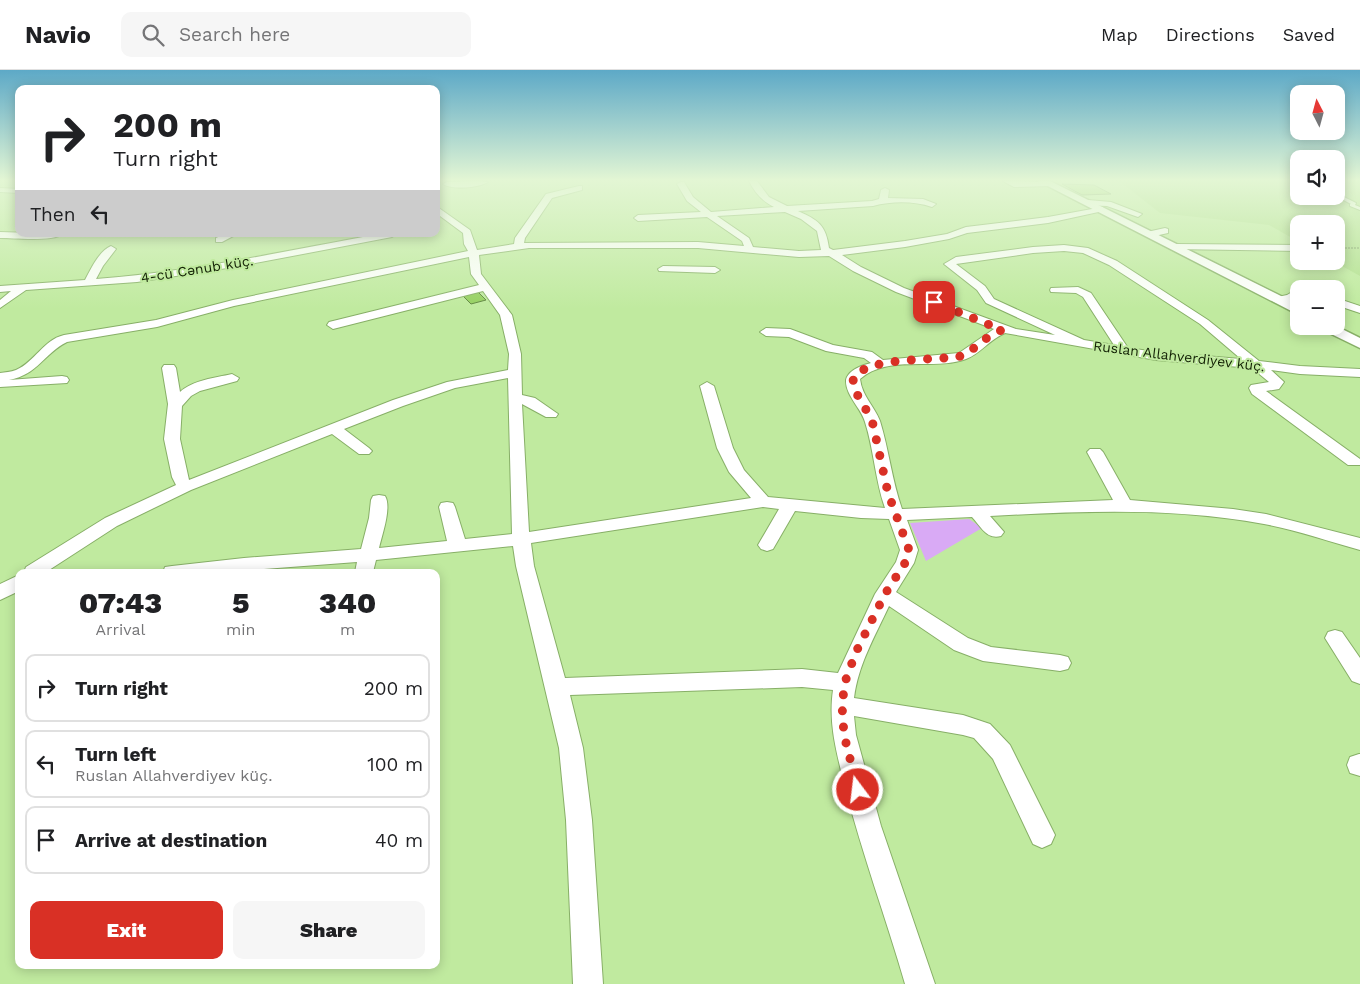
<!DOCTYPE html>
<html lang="en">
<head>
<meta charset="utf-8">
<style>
	body { margin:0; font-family:"Work Sans",sans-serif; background:#f6f6f6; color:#202124; height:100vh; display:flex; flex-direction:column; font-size:19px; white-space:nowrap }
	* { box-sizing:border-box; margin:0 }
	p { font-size:16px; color:#757577 }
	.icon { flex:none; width:28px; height:28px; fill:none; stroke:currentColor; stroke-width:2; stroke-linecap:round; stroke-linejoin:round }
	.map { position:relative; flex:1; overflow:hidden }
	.details { position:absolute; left:15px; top:499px; width:425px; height:400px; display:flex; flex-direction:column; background:#fff; border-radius:10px; box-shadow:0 2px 12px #0003 }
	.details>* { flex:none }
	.guide { position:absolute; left:15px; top:15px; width:425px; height:152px; border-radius:10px; box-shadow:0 2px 12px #0003; background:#fff; color:#202124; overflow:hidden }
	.needle { width:32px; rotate:354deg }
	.tools { position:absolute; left:1290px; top:15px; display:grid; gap:10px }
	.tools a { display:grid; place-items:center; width:55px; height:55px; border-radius:10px; background:#fff; box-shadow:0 2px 12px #0003; font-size:25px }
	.pin { position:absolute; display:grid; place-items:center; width:42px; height:42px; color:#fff; margin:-21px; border-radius:10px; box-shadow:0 2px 8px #0006 }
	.me { position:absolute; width:55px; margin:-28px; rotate:345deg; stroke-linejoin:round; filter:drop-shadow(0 0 4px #0008) }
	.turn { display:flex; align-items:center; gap:18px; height:105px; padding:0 15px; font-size:22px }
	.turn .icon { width:65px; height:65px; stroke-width:2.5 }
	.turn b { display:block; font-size:35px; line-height:42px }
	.then { display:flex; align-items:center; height:48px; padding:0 15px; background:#0003; gap:10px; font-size:19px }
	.eta { display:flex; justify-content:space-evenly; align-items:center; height:85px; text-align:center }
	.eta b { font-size:30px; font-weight:800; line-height:35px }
	.primary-button { display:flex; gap:10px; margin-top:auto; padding:10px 15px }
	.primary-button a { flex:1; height:58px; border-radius:10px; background:#d93025; color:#fff; font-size:20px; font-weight:800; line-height:58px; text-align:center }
	.primary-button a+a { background:#f6f6f6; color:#202124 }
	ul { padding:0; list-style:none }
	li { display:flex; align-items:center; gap:15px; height:68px; margin:0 10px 8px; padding:0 5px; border:2px solid #e0e0e0; border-radius:10px }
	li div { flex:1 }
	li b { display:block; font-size:19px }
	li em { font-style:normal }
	header { display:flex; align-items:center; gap:30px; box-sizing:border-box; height:70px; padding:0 25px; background:#fff; border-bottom:1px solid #e0e0e0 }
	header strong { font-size:24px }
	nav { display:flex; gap:28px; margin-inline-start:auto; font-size:18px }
	.search { width:350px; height:45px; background:#f6f6f6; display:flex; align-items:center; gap:12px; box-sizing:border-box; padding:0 18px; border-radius:10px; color:#757577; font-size:19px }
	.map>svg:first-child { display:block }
</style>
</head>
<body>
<header>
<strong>Navio</strong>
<div class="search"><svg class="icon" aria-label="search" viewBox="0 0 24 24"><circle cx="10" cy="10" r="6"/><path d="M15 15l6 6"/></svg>Search here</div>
<nav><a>Map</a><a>Directions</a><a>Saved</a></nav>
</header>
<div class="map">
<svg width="1360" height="914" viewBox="0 0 1360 914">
	<rect width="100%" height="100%" fill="#c0ea9f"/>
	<path fill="#b2e08e" d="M1119 111H1299V126H1336V111H1360V206L1333 191H1336V154H1299V172L1269 155 1160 143Z"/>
	<path fill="#d9aaf5" d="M969 449 982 458 926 491 910 453Z"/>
	<path fill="#95d061" stroke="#5f863f" d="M1062 114 1094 115 1111 124 1082 125Z
		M478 222 486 230 471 234 462 225Z"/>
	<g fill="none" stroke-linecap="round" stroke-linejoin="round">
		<defs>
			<path id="service" d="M1336 123 1356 133 1355 135 1360 137V140L1350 136V134H1351L1336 126Z"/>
			<path id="minor" d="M476 111 488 112C479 118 452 120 443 114L447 112Z
				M749 111H757L769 127 787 136 872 131 879 129 881 120 885 118 889 120 888 128 923 129 936 134 932 137C914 131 892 131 873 136L798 141C818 150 826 155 829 178L833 180 905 171 947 164 966 157 1048 147 1103 137V141L1048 153 967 163 949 169 905 177 842 185 861 197 904 218 1016 259 1055 265 986 233 977 220 944 194 956 187 1033 177 1064 175 1088 178 1117 191 1208 250 1259 291 1300 296 1360 299V307L1300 304 1271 300 1284 312 1279 319 1266 321 1360 389V395H1348L1252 324 1249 318 1251 315 1269 312 1252 298 1156 290 1005 263C990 269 980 284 966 289 934 301 888 284 860 309 862 326 874 336 880 351 889 380 892 411 902 439L1113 430 1087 382 1090 379H1100L1103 382 1130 430 1233 439 1266 444 1360 468V480C1328 471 1296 460 1264 454 1173 437 1082 441 990 446L1004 462 1001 466C987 470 981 457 972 447L907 450 918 480 914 493 896 522 968 568 991 577 1060 585 1068 587 1071 593 1068 599 1060 601 983 591 954 580 889 536C875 566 858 595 854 628L963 645 990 654 1010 675 1055 765 1051 774 1042 778 1033 774 993 689 974 668 963 665 854 646 856 665 881 756 935 914H905C886 848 862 784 845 717 837 684 828 654 833 620L802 617 570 625 583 678 592 750 603 914H573L566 750 559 678 516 496 513 476 376 490 373 502H355L357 492 225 502H163L165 497 172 496 244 488 361 479 369 448 371 430 373 426 379 425 385 426C392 437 382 465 379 478L447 471 439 437 441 433 447 432 453 433 455 437 465 469 512 464 508 308 455 318 403 336 344 359 369 378 372 381 369 384H359L332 364 191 420 117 456 46 502H24L26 497 105 448 176 415 172 407 164 369 168 334 162 298 164 295H174L176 298 180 322C193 310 215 308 232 304L239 308 237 311 200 321 191 326 182 336 180 369 189 410 393 330 447 312 508 300 509 284 500 245 483 221 333 259 327 255 329 252 479 215 471 204 469 187 234 236 157 257 67 272C43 284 39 304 9 310L62 306 67 307 69 310 67 313 0 317V303C5 302 11 302 16 300 35 292 43 270 64 265L156 250 233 230 468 181 464 174 463 163 436 143V136L470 160 477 180 514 174 515 168 546 124 579 116H582V120L552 128 525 168 524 173 698 172 744 176 742 171 707 147 638 151 634 148 638 145 701 142 687 131 677 114 681 112H684L693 127 711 142 774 137C762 131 755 123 749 111ZM785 142 801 149 817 161 821 180 799 181 753 177 749 168 717 146ZM529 178H698L799 187 829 186 853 201 896 222 994 259 959 283 883 290 872 282 833 275 790 259 766 258 760 262 766 266 789 267 826 281 864 288 871 293C863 295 848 300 846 310 845 325 861 338 865 352 874 380 875 410 885 438L768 427 744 400 733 378 714 316 707 312 700 316 717 378 729 402 751 428 529 462 522 334 546 347H556L558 344 535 328 522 325 521 284 512 245 481 204 479 185ZM1064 181 1083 183 1109 195 1200 254 1241 289 1156 282 1128 278 1091 223 1078 217 1051 218 1050 220 1051 222 1076 223 1083 227 1114 275 1084 270 994 229 985 216 956 194 1033 183ZM763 437 779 439 758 475 761 479 767 481 773 479 795 441 861 448 889 449 900 480 896 492 875 524 838 603 802 599 565 608 534 496 531 473Z
				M1003 111 1051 112 1055 114 1051 116 1014 117Z
				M0 118 19 119V123L0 122Z
				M1088 130 1111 132 1142 144 1138 147 1107 136 1085 135V131Z
				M1165 158 1168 159V163L1150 167 1145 164 1147 162Z
				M0 162 63 164C53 172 14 168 0 168Z
				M225 164H237L222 172H216V168Z
				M379 164H397L392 167 240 196 137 212 26 220 0 238V230L11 221 0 222V216L85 210C91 199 99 181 111 176L116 179 103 196 96 209C191 202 285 181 379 164Z
				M1176 174 1299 175V181L1173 179V175Z
				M663 196 715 197 720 200 715 203 659 201 658 199Z
				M1299 218 1303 219H1299V226L1296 230 1277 233 1271 230 1273 228 1287 225Z
				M1336 228 1360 236V243L1336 235Z
				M19 505V521L0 530V514Z
				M1335 560 1342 562 1360 588V614L1352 611 1325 568 1328 562Z
				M1359 684H1360V706L1350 703 1347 695 1350 687Z"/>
			<path id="tertiary" d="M1038 111H1050L1299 235V245Z
				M1319 256H1336L1360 268V278L1321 259Z"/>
		</defs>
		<use href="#service" stroke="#87af67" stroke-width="2"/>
		<use href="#minor" stroke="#87af67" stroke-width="2"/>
		<use href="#tertiary" stroke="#87af67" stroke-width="3"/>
		<path stroke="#6d8a55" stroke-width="1" stroke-dasharray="2 1" stroke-linecap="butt" d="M1336 178H1360"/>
		<use href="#service" fill="#fff" fill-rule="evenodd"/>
		<use href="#minor" fill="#fff" fill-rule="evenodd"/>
		<use href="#tertiary" fill="#fff" fill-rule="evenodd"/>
	</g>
	<linearGradient id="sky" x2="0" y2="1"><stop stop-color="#5da9c7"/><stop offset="0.46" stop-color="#e3f6d4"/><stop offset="1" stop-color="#e3f6d4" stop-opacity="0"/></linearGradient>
	<rect width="1360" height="239" fill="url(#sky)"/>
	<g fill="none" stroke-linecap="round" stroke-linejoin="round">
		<path stroke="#d93025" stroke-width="9" stroke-dasharray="0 16.2" d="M858 720 844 665 842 635 845 612 856 582 885 524 905 493 909 480 888 423 872 350 854 319 853 308C869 286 935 291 962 286 977 278 985 266 1002 260L934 232"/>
	</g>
	<g text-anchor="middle" stroke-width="4" stroke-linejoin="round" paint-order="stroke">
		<g font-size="14" fill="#122104" stroke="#c0ea9f">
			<text transform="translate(197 199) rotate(-9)" y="5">4-cü Cənub küç.</text>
			<text transform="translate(1179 286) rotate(7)" y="5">Ruslan Allahverdiyev küç.</text>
		</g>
	</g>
</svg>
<div class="tools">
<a><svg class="needle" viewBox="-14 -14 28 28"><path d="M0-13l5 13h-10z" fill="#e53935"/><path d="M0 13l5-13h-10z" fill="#757577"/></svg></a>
<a><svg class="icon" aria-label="sound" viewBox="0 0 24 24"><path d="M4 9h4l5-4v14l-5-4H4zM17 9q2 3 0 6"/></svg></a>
<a>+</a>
<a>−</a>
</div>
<div class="pin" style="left:934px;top:232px;background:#d93025"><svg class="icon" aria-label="arrive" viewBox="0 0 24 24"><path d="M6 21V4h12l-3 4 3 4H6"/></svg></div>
<svg class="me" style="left:858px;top:720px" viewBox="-20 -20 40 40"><circle r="17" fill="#d93025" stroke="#fff" stroke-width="3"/><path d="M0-11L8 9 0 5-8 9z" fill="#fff"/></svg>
<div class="guide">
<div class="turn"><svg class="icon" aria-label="right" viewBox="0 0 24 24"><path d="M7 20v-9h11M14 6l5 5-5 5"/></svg><div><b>200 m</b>Turn right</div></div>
<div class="then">Then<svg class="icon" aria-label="left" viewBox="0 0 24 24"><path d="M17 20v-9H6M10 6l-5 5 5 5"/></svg></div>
</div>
<section class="details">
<div class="eta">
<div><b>07:43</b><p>Arrival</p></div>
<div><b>5</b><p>min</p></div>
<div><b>340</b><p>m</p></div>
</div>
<ul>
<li><svg class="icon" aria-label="right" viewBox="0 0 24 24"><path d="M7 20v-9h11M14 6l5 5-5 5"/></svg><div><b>Turn right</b></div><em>200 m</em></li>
<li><svg class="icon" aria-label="left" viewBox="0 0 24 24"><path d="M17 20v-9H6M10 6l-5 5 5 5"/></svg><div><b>Turn left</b><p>Ruslan Allahverdiyev küç.</p></div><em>100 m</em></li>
<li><svg class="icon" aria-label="arrive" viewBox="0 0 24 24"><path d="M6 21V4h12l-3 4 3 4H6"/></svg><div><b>Arrive at destination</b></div><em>40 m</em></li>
</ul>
<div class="primary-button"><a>Exit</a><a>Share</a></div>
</section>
</div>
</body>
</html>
